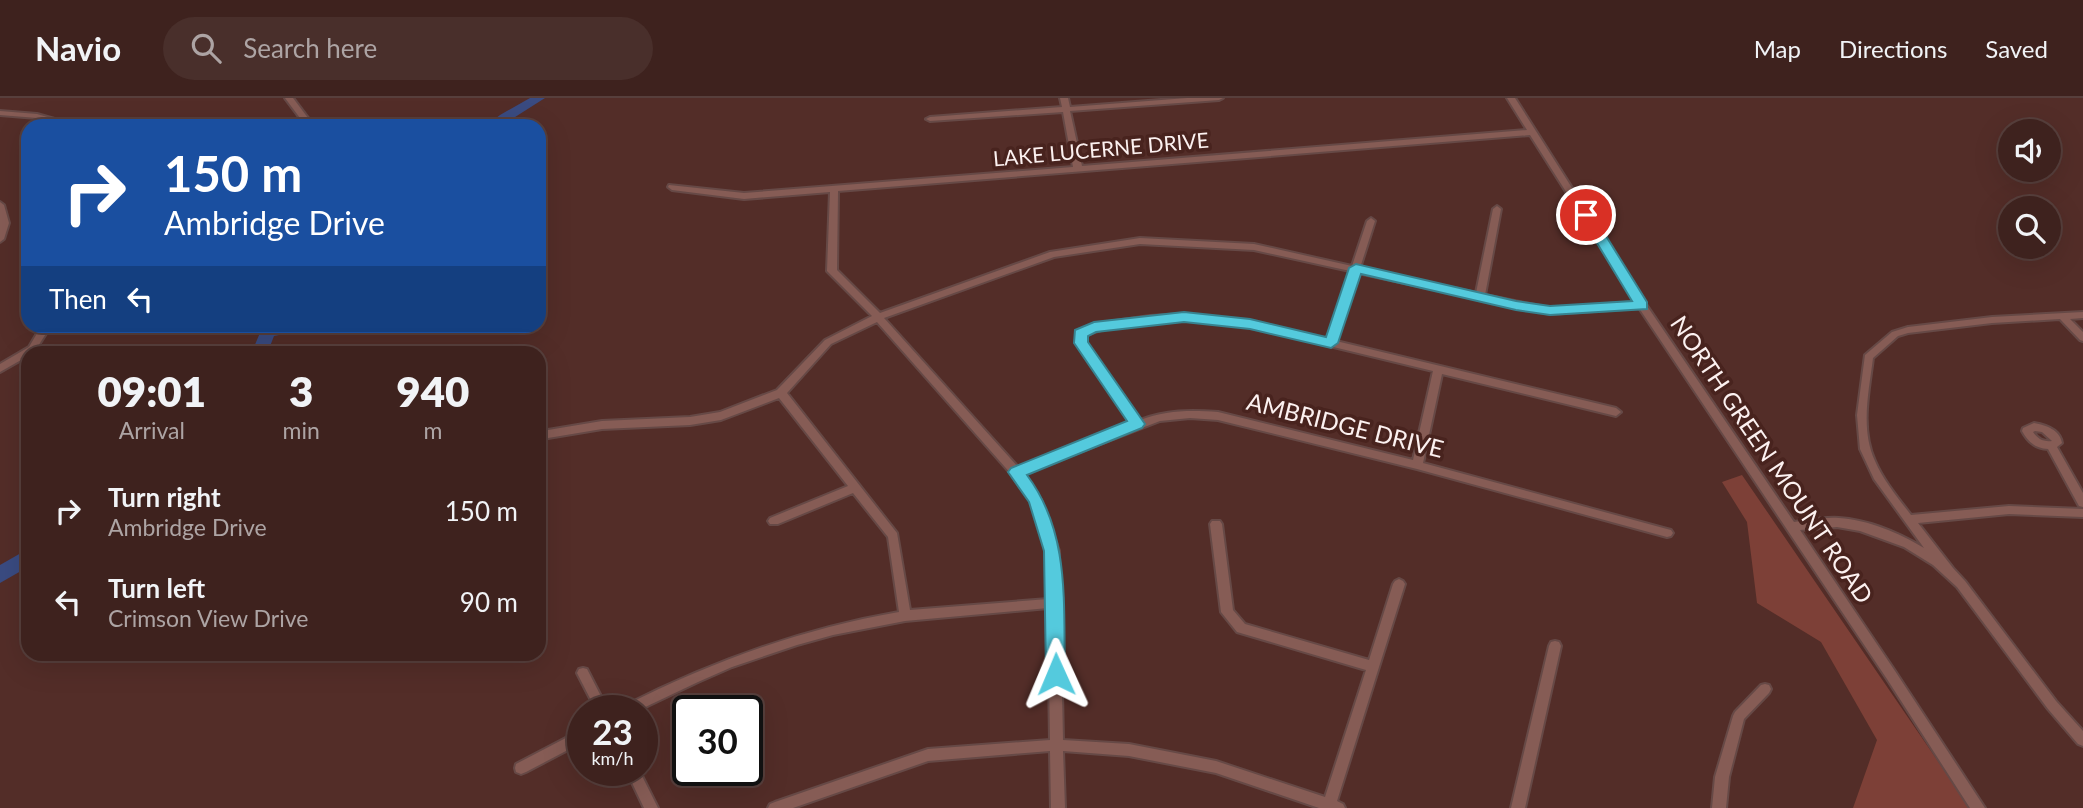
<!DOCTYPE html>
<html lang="en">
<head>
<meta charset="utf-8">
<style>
	body { margin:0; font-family:Lato,sans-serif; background:#492f2b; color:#f1f3f6; height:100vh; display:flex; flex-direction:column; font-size:26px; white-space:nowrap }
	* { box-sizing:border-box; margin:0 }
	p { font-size:23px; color:#ada4a4 }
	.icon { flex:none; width:38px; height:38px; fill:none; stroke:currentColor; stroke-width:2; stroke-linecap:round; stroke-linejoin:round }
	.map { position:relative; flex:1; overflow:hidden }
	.details { position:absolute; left:21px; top:248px; width:525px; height:315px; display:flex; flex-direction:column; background:#3e221e; border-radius:21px; box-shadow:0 7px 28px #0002,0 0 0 2px #573f3c }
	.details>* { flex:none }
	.top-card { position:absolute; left:21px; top:21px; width:525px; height:214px; border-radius:21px; box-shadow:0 7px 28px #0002,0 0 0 2px #573f3c; background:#1a4fa0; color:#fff; overflow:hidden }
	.tools { position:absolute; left:1998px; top:21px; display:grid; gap:14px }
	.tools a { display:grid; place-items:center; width:63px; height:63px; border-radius:50%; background:#3e221e; box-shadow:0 7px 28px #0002,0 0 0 2px #573f3c; font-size:35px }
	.speed { position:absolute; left:567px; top:597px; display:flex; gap:14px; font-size:35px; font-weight:700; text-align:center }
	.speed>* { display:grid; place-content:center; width:91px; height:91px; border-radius:50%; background:#3e221e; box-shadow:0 7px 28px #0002,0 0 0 2px #573f3c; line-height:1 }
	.speed small { font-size:18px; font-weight:400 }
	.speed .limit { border:4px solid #111; border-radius:10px; background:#fff; color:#111 }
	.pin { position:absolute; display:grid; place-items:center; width:60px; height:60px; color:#fff; margin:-30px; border:4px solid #fff; border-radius:50%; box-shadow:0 2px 7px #0007 }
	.me { position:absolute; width:77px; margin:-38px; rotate:359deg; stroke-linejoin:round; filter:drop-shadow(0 0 5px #0008) }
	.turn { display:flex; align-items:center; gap:24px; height:147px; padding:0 28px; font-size:32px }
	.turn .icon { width:91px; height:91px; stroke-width:2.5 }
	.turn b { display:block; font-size:49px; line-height:60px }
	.then { display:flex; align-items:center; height:66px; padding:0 28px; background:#0003; gap:14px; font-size:26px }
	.eta { display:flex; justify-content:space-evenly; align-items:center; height:119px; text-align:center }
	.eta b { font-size:42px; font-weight:800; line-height:49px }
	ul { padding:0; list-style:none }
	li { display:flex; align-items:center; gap:21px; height:91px; padding:0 28px }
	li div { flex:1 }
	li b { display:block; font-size:26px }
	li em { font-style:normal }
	header { display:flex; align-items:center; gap:42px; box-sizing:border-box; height:98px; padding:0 35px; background:#3e221e; border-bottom:2px solid #573f3c }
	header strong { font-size:33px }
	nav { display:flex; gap:38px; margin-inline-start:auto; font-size:24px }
	.search { width:490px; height:63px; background:#492f2b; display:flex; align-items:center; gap:18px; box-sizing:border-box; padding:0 24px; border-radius:38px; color:#ada4a4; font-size:26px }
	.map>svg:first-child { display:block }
</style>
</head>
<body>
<header>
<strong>Navio</strong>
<div class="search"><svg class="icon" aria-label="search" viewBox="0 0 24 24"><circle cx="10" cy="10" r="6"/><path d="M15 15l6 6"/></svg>Search here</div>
<nav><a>Map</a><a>Directions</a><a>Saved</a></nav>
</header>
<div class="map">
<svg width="2083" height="710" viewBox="0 0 2083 710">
	<rect width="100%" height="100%" fill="#532d28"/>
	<path fill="#7d4037" d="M1742 377 1970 710H1853L1877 642 1821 544 1757 505 1747 424 1722 384Z"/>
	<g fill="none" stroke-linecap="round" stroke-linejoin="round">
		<path fill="#3a4b81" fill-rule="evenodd" d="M530 0H545L501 28H486L500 17Z
			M273 228H307L305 232 274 238 267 256H251L262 230Z
			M28 451V469L0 485V467Z"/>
		<defs>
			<path id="minor" d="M285 0H293L314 28H306Z
				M1060 0H1068L1070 9 1187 0H1223L1219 2 1070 13 1082 68 1527 32 1507 0H1515L1645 205 1794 424C1809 422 1824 419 1839 420 1869 422 1899 435 1924 450L1874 381 1860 351 1857 317 1865 257 1892 234 1908 229 1992 219 2083 214V220L2070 221 2083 234V243L2080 242 2060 221 1992 225 1908 235 1898 238 1873 260C1869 293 1860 331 1875 363 1883 382 1898 400 1911 417L2009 408 2083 411V419L2009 416 1918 425 1953 470 1965 483 2056 603 2083 633V648L2078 646 2048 611 1957 489 1933 467 1904 449 1860 433 1837 429 1800 432 1895 573 1985 710H1970L1887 581 1639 210 1550 216 1358 175 1336 243 1616 310 1621 314 1616 318 1442 276 1423 365 1667 431 1671 432 1673 435 1671 438 1667 439 1417 371 1218 322 1190 320 1160 323 1023 376 1041 402 1059 453 1063 642 1129 646 1216 663 1325 699 1366 572 1237 534 1221 514 1210 426 1212 423H1220L1222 426 1233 512 1245 526 1369 562 1393 486 1395 483 1399 481 1403 483 1405 486 1337 703 1343 706 1345 710H1319L1216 675 1129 658 1063 653 1065 710H1051L1050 653 928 663 793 710H768L770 706 775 704 928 651 1050 642 1048 510 905 523 833 537 797 547 732 569 698 584 639 612H622L624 608C711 564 801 531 899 514L888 439 853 395 778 426H770L768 423 770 420 848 388 779 300 721 322 690 327 602 331 548 340 539 339V331L548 332 602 323 690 319 720 314 777 292 825 242 872 218 827 173 830 94 744 101 672 92 668 89 669 87 744 95 1073 69 1063 14 930 23 926 21 930 19 1062 9ZM1530 37 1636 204 1550 210 1485 197 1501 111 1497 108 1493 111 1476 195 1360 170 1375 123 1371 120 1367 123 1352 168 1254 146 1140 140 1050 154 880 215 837 172 838 93ZM1140 146 1254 152 1350 173 1327 241 1250 223 1184 216 1150 218 1094 226 1077 234 1076 245 1131 326 1018 369 884 220 1054 159ZM1184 222 1250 229 1433 273 1413 362 1218 314C1190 312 1166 312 1140 322L1086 245 1085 238C1111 225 1155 224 1184 222ZM877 224 1012 377 1031 403 1047 453 1048 501 910 512 897 435 787 295 831 246Z
				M0 13 37 16 79 28H66L37 20 0 17Z
				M0 104 4 107 9 125 4 141 0 144Z
				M42 231 47 234 35 253 28 256V258L0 274V266L29 249 39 232Z
				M2034 325C2046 327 2060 332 2062 345L2057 349 2083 395V409L2079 408 2048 351C2035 350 2028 344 2022 333L2023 330ZM2035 333 2042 334 2052 343C2043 344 2038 341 2033 334Z
				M1555 543 1559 544 1561 548 1525 710H1511L1549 548 1551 544Z
				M583 570 587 571 608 612H596L577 575 579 571Z
				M1765 586 1769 587 1771 591 1769 595 1744 621 1729 679 1726 710H1712L1715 679 1733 618 1735 614 1761 587Z
				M583 631V644L526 674 521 676 516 674 515 670 516 666Z
				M626 672H639L658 710H644Z"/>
		</defs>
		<use href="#minor" stroke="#664946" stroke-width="4"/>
		<use href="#minor" fill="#865c55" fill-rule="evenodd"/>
	</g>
	<path fill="#54cadd" stroke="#378390" stroke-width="2" d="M1586 113 1593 117 1647 204V211L1550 217 1516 212 1361 176 1338 245 1331 250 1250 231 1184 224 1096 234 1088 238V244L1145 326 1142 330 1027 377C1071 436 1063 506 1065 576L1062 582 1056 584 1049 582 1046 576 1044 453 1029 404 1008 374 1011 370 1127 323 1074 245 1075 232 1094 224 1184 214 1250 221 1326 239 1349 170 1356 166 1516 203 1550 208 1632 203 1580 117Z"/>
	<g text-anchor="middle" stroke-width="7" stroke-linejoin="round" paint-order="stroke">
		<g font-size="21" fill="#fcf1f0" stroke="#48231e">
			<text transform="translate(1101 52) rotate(-5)" y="7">LAKE LUCERNE DRIVE</text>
		</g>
		<g font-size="24" fill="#fcf1f0" stroke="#48231e">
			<text transform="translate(1345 328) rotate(14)" y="8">AMBRIDGE DRIVE</text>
			<text transform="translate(1771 362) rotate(56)" y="8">NORTH GREEN MOUNT ROAD</text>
		</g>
	</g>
</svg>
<div class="tools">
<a><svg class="icon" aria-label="sound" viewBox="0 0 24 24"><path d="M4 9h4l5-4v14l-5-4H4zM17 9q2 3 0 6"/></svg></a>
<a><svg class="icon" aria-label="search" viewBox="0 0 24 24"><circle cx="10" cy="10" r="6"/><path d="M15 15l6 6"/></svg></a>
</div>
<div class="speed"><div>23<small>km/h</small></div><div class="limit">30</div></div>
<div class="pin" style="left:1586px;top:117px;background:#d93025"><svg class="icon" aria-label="arrive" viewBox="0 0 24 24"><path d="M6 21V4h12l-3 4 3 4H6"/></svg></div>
<svg class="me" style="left:1056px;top:576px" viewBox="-20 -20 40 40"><path d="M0-17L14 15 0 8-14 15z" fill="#54cadd" stroke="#fff" stroke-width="4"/></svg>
<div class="top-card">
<div class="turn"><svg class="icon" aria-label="right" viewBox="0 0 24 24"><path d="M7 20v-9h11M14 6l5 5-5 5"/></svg><div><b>150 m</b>Ambridge Drive</div></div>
<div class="then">Then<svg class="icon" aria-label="left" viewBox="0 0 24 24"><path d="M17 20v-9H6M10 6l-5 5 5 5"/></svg></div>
</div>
<section class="details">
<div class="eta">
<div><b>09:01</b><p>Arrival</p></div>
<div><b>3</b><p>min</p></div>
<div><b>940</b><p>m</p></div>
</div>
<ul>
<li><svg class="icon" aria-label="right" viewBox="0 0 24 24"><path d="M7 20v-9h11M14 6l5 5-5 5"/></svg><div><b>Turn right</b><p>Ambridge Drive</p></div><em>150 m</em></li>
<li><svg class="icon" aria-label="left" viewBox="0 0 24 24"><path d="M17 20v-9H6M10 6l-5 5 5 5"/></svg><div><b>Turn left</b><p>Crimson View Drive</p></div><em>90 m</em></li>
</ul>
</section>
</div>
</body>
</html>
